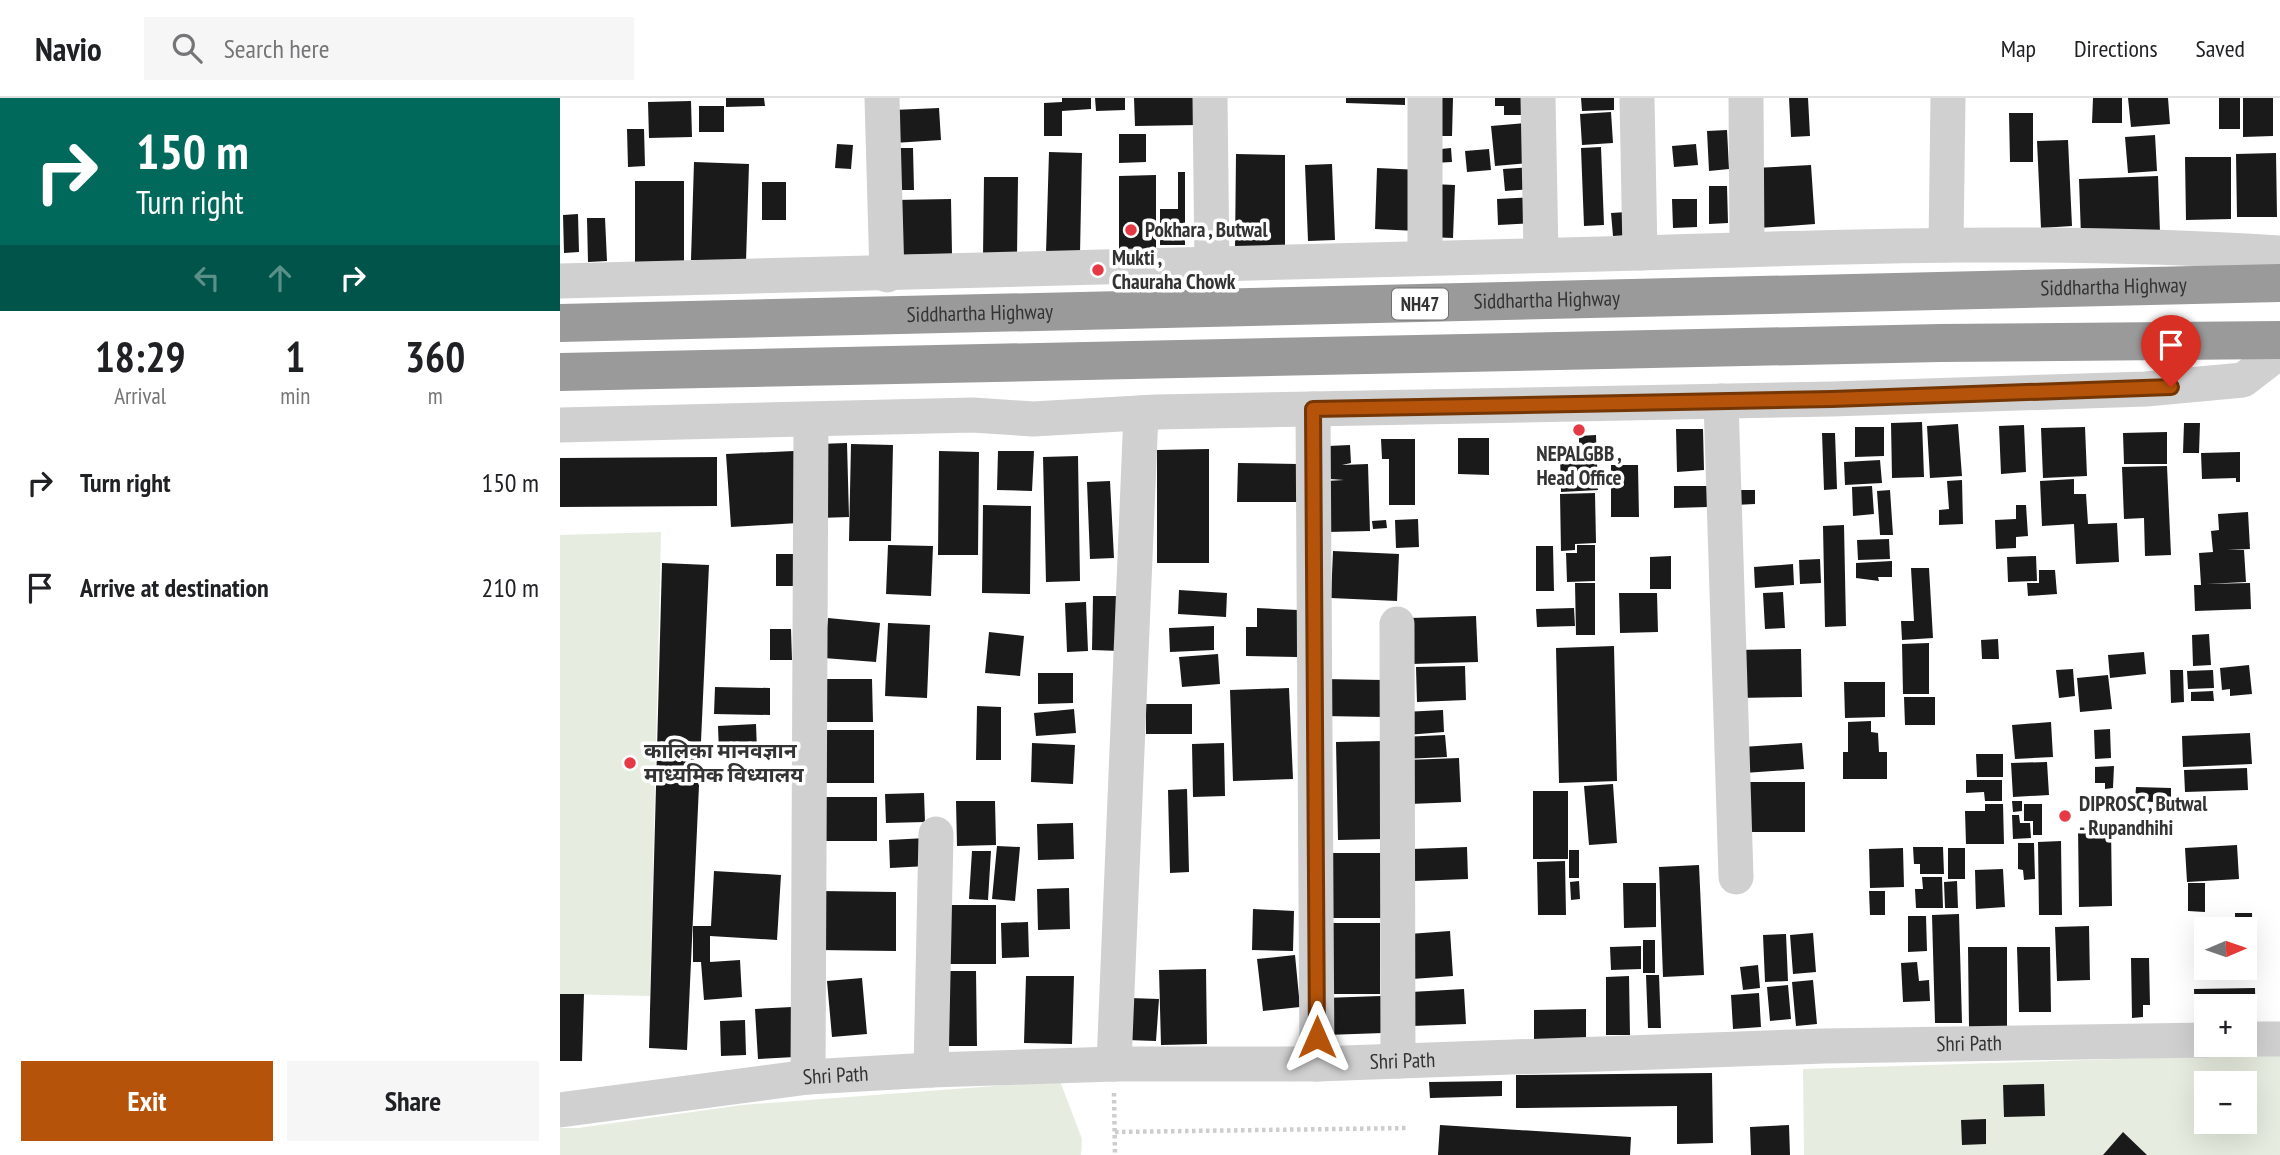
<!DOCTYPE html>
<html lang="en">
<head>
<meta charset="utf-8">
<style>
	body { margin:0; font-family:"PT Sans Narrow","Noto Sans Devanagari",sans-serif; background:#f6f6f6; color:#202124; height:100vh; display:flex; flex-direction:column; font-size:26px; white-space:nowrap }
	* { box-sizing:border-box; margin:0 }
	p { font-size:23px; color:#757577 }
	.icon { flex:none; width:38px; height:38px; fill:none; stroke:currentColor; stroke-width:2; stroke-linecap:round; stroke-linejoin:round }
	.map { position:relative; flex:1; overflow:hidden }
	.details { display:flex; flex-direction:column; background:#fff; width:560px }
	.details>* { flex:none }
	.hud { background:#00695c; color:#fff; overflow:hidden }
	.needle { width:46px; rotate:88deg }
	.controls { position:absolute; left:1634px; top:819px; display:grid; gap:14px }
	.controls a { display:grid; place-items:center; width:63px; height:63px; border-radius:0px; background:#fff; box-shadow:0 7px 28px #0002; font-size:35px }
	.pin { position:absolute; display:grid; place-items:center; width:60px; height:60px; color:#fff; margin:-72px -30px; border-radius:50% 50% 50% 0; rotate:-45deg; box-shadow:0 0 7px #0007 }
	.pin .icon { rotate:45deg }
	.me { position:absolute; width:77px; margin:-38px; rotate:0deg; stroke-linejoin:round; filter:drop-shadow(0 0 5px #0008) }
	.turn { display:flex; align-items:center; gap:24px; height:147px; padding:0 21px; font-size:32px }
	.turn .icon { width:91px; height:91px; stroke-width:2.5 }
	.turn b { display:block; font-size:49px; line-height:60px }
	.lanes { display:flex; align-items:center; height:66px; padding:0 21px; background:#0003; justify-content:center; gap:35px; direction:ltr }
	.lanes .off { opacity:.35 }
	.eta { display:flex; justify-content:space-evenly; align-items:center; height:119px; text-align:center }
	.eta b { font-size:42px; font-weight:700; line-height:49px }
	.primary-button { display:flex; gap:14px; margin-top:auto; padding:14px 21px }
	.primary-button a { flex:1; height:80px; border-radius:0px; background:#b45309; color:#fff; font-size:28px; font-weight:700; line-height:80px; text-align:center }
	.primary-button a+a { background:#f6f6f6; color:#202124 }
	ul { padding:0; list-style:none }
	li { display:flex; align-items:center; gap:21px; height:105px; padding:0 21px }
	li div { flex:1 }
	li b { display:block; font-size:26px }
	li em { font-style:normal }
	header { display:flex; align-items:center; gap:42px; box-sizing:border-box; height:98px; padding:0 35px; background:#fff; border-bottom:2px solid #e0e0e0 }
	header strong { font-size:33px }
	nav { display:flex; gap:38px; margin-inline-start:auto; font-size:24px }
	.search { width:490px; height:63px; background:#f6f6f6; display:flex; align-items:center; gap:18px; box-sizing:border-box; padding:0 24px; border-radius:0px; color:#757577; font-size:26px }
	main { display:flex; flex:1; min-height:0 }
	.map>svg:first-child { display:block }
</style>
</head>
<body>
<header>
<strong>Navio</strong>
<div class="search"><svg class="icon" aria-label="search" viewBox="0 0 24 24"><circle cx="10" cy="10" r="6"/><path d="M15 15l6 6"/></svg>Search here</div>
<nav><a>Map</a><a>Directions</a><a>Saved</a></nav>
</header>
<main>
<section class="details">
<div class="hud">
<div class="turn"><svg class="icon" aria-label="right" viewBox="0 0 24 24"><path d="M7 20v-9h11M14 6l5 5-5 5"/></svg><div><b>150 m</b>Turn right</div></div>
<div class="lanes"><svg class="icon off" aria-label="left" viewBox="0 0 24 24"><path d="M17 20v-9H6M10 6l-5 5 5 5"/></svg><svg class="icon off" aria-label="ahead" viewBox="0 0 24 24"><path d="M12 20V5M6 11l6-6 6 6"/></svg><svg class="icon" aria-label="right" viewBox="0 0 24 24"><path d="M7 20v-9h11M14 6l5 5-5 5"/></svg></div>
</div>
<div class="eta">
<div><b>18:29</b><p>Arrival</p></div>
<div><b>1</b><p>min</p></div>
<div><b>360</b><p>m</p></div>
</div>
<ul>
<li><svg class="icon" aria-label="right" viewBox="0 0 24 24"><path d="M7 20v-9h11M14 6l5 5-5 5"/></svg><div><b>Turn right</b></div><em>150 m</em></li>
<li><svg class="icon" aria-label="arrive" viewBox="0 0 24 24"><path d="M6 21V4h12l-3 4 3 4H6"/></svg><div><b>Arrive at destination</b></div><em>210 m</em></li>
</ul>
<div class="primary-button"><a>Exit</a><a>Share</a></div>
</section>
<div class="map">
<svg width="1720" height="1057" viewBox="0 0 1720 1057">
	<rect width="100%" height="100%" fill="#fff"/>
	<path fill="#e6ecdf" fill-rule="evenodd" d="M101 434 90 898 0 896V437Z
		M1720 956V1057H1244L1243 971ZM1647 985H1685V1024H1647Z
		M500 983 522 1041 521 1057H0V1030H18L182 1007Z"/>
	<path fill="#1a1a1a" d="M166 0H204L205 8 166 9Z
		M502 0H531V11L502 13V38H484V5L502 4Z
		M535 0H565V12L536 13Z
		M574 0H637V27L575 28Z
		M786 0H845V7L786 5Z
		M869 0H893L892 38H869Z
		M935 0H969V17H944V8H935Z
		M1021 0H1054V12L1022 13Z
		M1229 0H1248L1250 38 1231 39Z
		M1533 0H1562V25H1532Z
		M1568 0H1608L1610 26 1571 29Z
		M1659 0H1680V31H1659Z
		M1683 0H1713V38L1683 39Z
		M131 3 132 39 89 40 88 4Z
		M139 8H164V34H139Z
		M379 10 381 42 334 45 333 12Z
		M1051 14 1053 45 1022 47 1020 16Z
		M1449 15H1473V64H1450Z
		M966 25 970 65 935 68 931 28Z
		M67 31H84L85 68 68 69Z
		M1167 32 1169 71 1149 73 1147 33Z
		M559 36H586V64L559 65Z
		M1595 37 1597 73 1568 75 1565 39Z
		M1508 42 1512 128 1481 130 1477 43Z
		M277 46 293 47 291 71 275 70Z
		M1136 46 1138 67 1114 69 1112 48Z
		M1041 49 1044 127 1024 128 1021 50Z
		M336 50H353L354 92H337Z
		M891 50 892 64 873 65 871 52Z
		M929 51 931 72 907 74 905 53Z
		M489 54 522 55 520 156 486 155Z
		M1716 55 1717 119H1677L1676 56Z
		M676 56 725 57V151H675Z
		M1625 59H1671V121L1626 122Z
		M134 64 189 66 186 164 131 162Z
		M772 66 775 142 748 143 745 67Z
		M1251 67 1255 126 1199 130 1195 70Z
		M973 69 975 91 945 93 943 71Z
		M817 70 860 72 857 133 815 131Z
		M618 74H625V147H600V111H618Z
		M596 77V154H559V78Z
		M1598 78 1600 134 1521 138 1519 81Z
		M424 79H458L457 160H423Z
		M75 83H124V166H75Z
		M202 84H226V122H202Z
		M871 86 895 87 893 140 869 139Z
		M1149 88H1167L1168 125 1149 126Z
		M976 99 978 125 938 127 937 101Z
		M391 101 392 156 336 157 335 102Z
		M1112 101H1137V129L1113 130Z
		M1067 114 1069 137 1053 138 1051 115Z
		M18 116 19 154 4 155 3 117Z
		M27 120H45L47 163 28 164Z
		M1362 324 1364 379 1332 380 1331 325Z
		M1624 325H1640L1639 355H1623Z
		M1398 326 1402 378 1370 380 1367 328Z
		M1464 327 1466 374 1441 376 1439 328Z
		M1295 329H1324V358L1295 359Z
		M1525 329 1527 378 1483 380 1481 330Z
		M1116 331H1143L1144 372 1117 374Z
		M1607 334V366H1564L1563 335Z
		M1262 335H1275L1277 391 1264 392Z
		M1036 337 1038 392 1001 394 1000 356 1019 355V338Z
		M898 340H929V377L898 376Z
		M821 341H855V407H829V361H822Z
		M287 345 289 419 259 420 258 346Z
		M291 346 333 347 331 443H289Z
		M790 347 791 365 782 367 808 366 810 433 767 434 766 383 784 382 770 381 768 348Z
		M649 351V465H597V352Z
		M234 353 238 425 171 429 166 356Z
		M379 353 419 354 418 457H378Z
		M438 353H474L472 393 437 392Z
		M1680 354V384H1676V380L1642 381 1641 355Z
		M518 358 520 483 486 484 483 359Z
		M157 359V408L0 409V360Z
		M1320 362 1322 385 1285 387 1284 364Z
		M678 365 737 366V404H677Z
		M1051 367H1078L1079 419H1051Z
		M1607 368 1611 457 1585 458 1584 420 1564 421 1562 369Z
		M1514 381V396H1526L1528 426 1557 425 1559 464 1516 466 1514 426 1482 428 1480 383Z
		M1402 382 1403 426 1379 427V412L1389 411 1387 383Z
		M550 383 554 460 530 461 527 384Z
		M1114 388H1147V409L1114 410Z
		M1312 388 1314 416 1293 418 1292 389Z
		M1174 392H1195V406L1174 407Z
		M1330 392 1333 437H1320L1317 393Z
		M1035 395 1036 445 1015 446V452L1001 453 1000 396Z
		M423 407 471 408 470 496 422 495Z
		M1456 407H1466L1468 438 1456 439V450L1436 451 1435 422 1456 421Z
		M1688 414 1690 451 1667 452H1684L1686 484 1646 486 1690 485 1691 511 1635 513 1634 487H1641L1639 455 1653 454 1651 433 1659 432 1658 416Z
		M858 421 859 449 836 450 835 422Z
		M826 422 827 430 813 431 812 423Z
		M1284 427 1286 528 1265 529 1263 428Z
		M1329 441 1330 461 1298 462 1297 442Z
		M328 447 373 448 371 498 326 496Z
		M1017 447H1035V483L1007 484 1006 455H1017Z
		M976 448H993L994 493H976Z
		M773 453 839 456 837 503 771 500Z
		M216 456H238L237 488H216Z
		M1111 458V491H1090V459Z
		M1476 458 1477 483 1448 484 1447 459Z
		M1260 461 1261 485 1240 486 1239 462Z
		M1332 463V479H1318L1319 483 1296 480V465Z
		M102 465 149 467 127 952 89 950Z
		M1233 466 1234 487 1195 490 1194 469Z
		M1351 470H1369L1373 540 1342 542 1341 523H1354Z
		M1479 472H1495L1497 496 1468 498 1467 485H1479Z
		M1015 485H1035V537H1016Z
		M619 492 667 495 666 519 618 516Z
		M1223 494 1225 530 1205 531 1203 495Z
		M1059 495H1097L1098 534 1060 535Z
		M533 498H561L560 553 532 552Z
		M526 504 528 553 507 554 505 505Z
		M697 510 738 512 737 559 686 558V529H697Z
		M1014 510 1015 528 977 529 976 511Z
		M916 518 918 564 851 566 850 520Z
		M268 520 320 525 316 564 264 560Z
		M328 525 370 527 367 600 325 598Z
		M654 528V552L610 554 609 530Z
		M210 531H231L232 562H210Z
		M429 534 464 538 460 578 425 575Z
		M1649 536 1651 567 1633 568 1632 537Z
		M1438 541 1439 561H1422L1421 542Z
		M1369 545V596H1343L1342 546Z
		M1054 548 1057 683 999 685 996 550Z
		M1241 551 1242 599 1176 600 1175 552Z
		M1584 554 1586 576 1550 580 1548 557Z
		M658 556 660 586 622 589 619 559Z
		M1689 567 1692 596 1670 598V591L1662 592 1660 570Z
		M905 568 906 602 857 604 856 569Z
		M1513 571 1515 598 1499 600 1496 572Z
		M1610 572H1623L1624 604 1611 605Z
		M1653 572 1654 590 1628 591 1627 573Z
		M478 575H513V605L478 606Z
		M1548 577 1552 611 1520 614 1517 580Z
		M260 581H312L313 624H260Z
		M762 581 824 582V619L762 618Z
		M1284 584H1325V619L1285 620Z
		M155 589 210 590V617L154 616Z
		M729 590 733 681 673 683 670 592Z
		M1653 593 1654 603H1631V594Z
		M1344 599H1375V627H1345Z
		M586 606H632V636H586Z
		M417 608 441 609V662H416Z
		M514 611 516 635 476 638 474 615Z
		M883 612 884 634 846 637 844 614Z
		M1311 623V634L1318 635 1319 654H1327V681H1283V654H1288V624Z
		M1491 624 1493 659 1455 661 1452 627Z
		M196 626 197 653 159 655 158 628Z
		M1550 631 1551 660 1535 661 1534 632Z
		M258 632H314V685H258Z
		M1690 635 1692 666 1623 669 1622 638Z
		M885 637 887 659 843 661 842 639Z
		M823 643 825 741 778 742 776 644Z
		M472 645 515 647 513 686 471 684Z
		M664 645 665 698 633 699 632 646Z
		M1242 645 1244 671 1184 675 1182 649Z
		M1416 656H1443V679H1417Z
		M899 660 901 704 849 706 847 662Z
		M1487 664 1489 697 1453 699 1451 665Z
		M1554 668 1553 690 1545 691V685H1535V669Z
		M1687 670 1688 692 1625 694 1624 672Z
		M1406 682H1442V703H1425L1424 694 1406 695Z
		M1188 684H1245V734H1188Z
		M1053 686 1057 745 1029 747 1024 688Z
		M1576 689 1611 690V705L1575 703Z
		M627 691 629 774 610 775 608 692Z
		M973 693H1008V761H973Z
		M364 695 365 724 326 725 325 696Z
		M263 699H317V743H263Z
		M396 703H435L436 747 397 748Z
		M1452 703H1462V713L1453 714Z
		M1425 706H1443L1444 746H1406L1405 713H1425Z
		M1464 706H1482V737H1473V723H1464Z
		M1452 717H1459L1460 725H1470L1471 740 1453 741Z
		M513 725 514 761 478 762 477 726Z
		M1551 727 1552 808 1519 809 1518 728Z
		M366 740 367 768 330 770 329 742Z
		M1501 743 1502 817H1479L1478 744Z
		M1458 745H1474L1475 781 1464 782 1463 772 1458 771Z
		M1677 747 1679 781 1627 784 1625 750Z
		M437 748 460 749 455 803 432 801Z
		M907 749 908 781 854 783 852 751Z
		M1353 749H1383L1384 776H1360V766H1354Z
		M1343 750 1344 789 1310 790 1309 751Z
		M1388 750H1405V781H1388Z
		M1009 752H1019V780H1009Z
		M412 753H431L428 802 409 801Z
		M765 755H821L822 820H766Z
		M1005 763 1006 817H978L977 764Z
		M1139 767 1144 877 1103 879 1099 769Z
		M1443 771 1445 809 1416 811 1415 772Z
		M154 773 221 777 217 842 150 838V864L180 862 182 899 144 902 141 864H133V828H151Z
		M1362 779H1382L1383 810H1356L1355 791H1363Z
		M1019 783 1020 801 1011 802 1010 784Z
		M1397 783 1398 810H1385L1384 784Z
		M1063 785H1096V829L1064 830Z
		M1628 785H1645V814L1628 813Z
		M509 790 510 831 478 832 477 791Z
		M259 793 336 794V853L258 852Z
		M1309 793H1325V817H1310Z
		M379 807H436V866H379Z
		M693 811 734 813 733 853 692 852Z
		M1675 815H1692L1693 859H1685V831H1675Z
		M1399 816 1402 925H1375L1372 817Z
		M1348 818H1366L1367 853 1348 854Z
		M468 824 469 859 442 860 441 825Z
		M761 825H820V896H762Z
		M1529 828 1530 882 1497 883 1495 829Z
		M890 833 893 878 852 881 849 836Z
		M1253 835 1256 874 1233 876 1230 837Z
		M1226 836 1228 883 1205 884 1203 837Z
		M1083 842H1095V875H1083Z
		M1081 848V871L1051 872 1050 849Z
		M1408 849H1447V929H1409Z
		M1457 849H1490L1491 914H1459Z
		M735 857 740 909 703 913 697 861Z
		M1571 860H1589L1590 907H1583V919L1572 920Z
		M1357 864 1359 883 1369 882 1370 903 1343 904 1341 865Z
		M1198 867 1200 890 1183 892 1180 869Z
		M646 871 647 946 601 947 599 872Z
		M378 873H416L417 948H379Z
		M1086 877H1099L1101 930H1088Z
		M466 878H514L512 946 464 945Z
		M1069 878 1070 937H1046V879Z
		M302 880 307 936 272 939 267 883Z
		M1253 882 1257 926 1236 928 1232 884Z
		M1228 887 1231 921 1210 923 1207 889Z
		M1695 890 1696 929H1685V908H1647V929H1635L1634 891Z
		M904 891 906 926 852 928 851 894Z
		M1199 895 1201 929 1173 931 1171 897Z
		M0 896H24L22 963H0Z
		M821 898 823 935 766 937 764 900Z
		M570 900 599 901 596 943 567 942Z
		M232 909 235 959 198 961 195 911Z
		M1026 911V944L974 945V912Z
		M185 922 186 957 161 958 160 923Z
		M1152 975 1153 1045 1117 1046V1008L956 1010V977Z
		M942 983V998L870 1000 869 984Z
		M1484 986 1485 1018 1444 1019 1443 987Z
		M1426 1021V1046L1402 1047 1401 1022Z
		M880 1027 1071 1039 1070 1057H878Z
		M1229 1027 1230 1057H1191L1190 1029Z
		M1563 1034 1587 1057H1543Z"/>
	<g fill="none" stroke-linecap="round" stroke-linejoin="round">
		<path stroke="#cdcdcd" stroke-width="4.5" stroke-dasharray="3.5 3.5" stroke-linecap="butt" d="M554 995 555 1057
			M555 1034 849 1030"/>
		<g stroke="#d0d0d0" stroke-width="35">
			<path d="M322 0 327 177"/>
			<path d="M650 0 652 169"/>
			<path d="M865 0V160"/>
			<path d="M978 0 981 156"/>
			<path d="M1077 0 1080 155"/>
			<path d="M1186 0 1187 150"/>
			<path d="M1386 147 1388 0"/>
			<path d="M0 183C360 176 720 166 1080 155 1293 148 1507 141 1720 155"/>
			<path d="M1161 303 1176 779"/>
			<path d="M753 311 757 966"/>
			<path d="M0 327 413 317 473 321 596 314 1272 301 1586 291 1683 282 1718 255 1720 249"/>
			<path d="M837 526 838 963"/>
			<path d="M1685 941H1720"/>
			<path d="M554 966 581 315"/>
			<path d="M371 972 376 736"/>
			<path d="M248 979 251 322"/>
			<path id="s1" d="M0 1012 248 979 371 972 554 966H757L1264 948 1647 942"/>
		</g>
		<g stroke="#9a9a9a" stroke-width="38">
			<path id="s2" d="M0 225 1720 185"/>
			<path d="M0 274 1380 245 1720 242"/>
		</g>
	</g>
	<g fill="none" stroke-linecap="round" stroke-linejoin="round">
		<defs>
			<path id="route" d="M757 939 753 311 1272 301 1611 289"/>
		</defs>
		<use href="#route" stroke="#753606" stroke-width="18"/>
		<use href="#route" stroke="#b45309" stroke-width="12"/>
	</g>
	<g fill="#e63946" stroke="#fff" stroke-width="2.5">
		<circle cx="571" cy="132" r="7"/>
		<circle cx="538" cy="172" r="7"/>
		<circle cx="1019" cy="332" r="7"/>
		<circle cx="70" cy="665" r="7"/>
		<circle cx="1505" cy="718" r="7"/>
	</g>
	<g text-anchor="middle" stroke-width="7" stroke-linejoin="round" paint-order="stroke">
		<rect fill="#fff" stroke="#707070" stroke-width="2" x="832" y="190.5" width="56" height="31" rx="5"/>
		<g font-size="19" font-weight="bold" fill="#333">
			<text x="860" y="213">NH47</text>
		</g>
		<g font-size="21" font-weight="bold" fill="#333" stroke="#fff" text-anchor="start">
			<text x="585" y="139">Pokhara , Butwal</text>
			<text x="552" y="167">Mukti ,<tspan x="552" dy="24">Chauraha Chowk</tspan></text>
			<text x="1019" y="363" text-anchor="middle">NEPALGBB ,<tspan x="1019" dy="24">Head Office</tspan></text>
			<text x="84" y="660">कालिका मानवज्ञान<tspan x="84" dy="24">माध्यमिक विध्यालय</tspan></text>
			<text x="1519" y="713">DIPROSC , Butwal<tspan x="1519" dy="24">- Rupandhihi</tspan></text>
		</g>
		<g font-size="21" fill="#333" stroke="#fff">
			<text dy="7" stroke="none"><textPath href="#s2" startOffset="1554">Siddhartha Highway</textPath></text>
			<text dy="7" stroke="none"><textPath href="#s2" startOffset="987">Siddhartha Highway</textPath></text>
			<text dy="7" stroke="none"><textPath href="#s2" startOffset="420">Siddhartha Highway</textPath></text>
			<text dy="7" stroke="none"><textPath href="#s1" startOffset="1412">Shri Path</textPath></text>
			<text dy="7" stroke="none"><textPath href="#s1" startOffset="845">Shri Path</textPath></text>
			<text dy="7" stroke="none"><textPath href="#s1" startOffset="278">Shri Path</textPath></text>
		</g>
	</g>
</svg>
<div class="controls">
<a><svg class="needle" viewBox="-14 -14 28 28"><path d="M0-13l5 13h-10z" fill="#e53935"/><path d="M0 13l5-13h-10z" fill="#757577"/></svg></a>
<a>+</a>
<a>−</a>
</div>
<div class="pin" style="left:1611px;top:289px;background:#d93025"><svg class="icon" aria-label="arrive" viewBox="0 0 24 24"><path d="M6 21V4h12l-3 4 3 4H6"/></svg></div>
<svg class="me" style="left:757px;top:939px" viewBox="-20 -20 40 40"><path d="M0-17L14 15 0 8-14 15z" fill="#b45309" stroke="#fff" stroke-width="4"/></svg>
</div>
</main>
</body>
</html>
